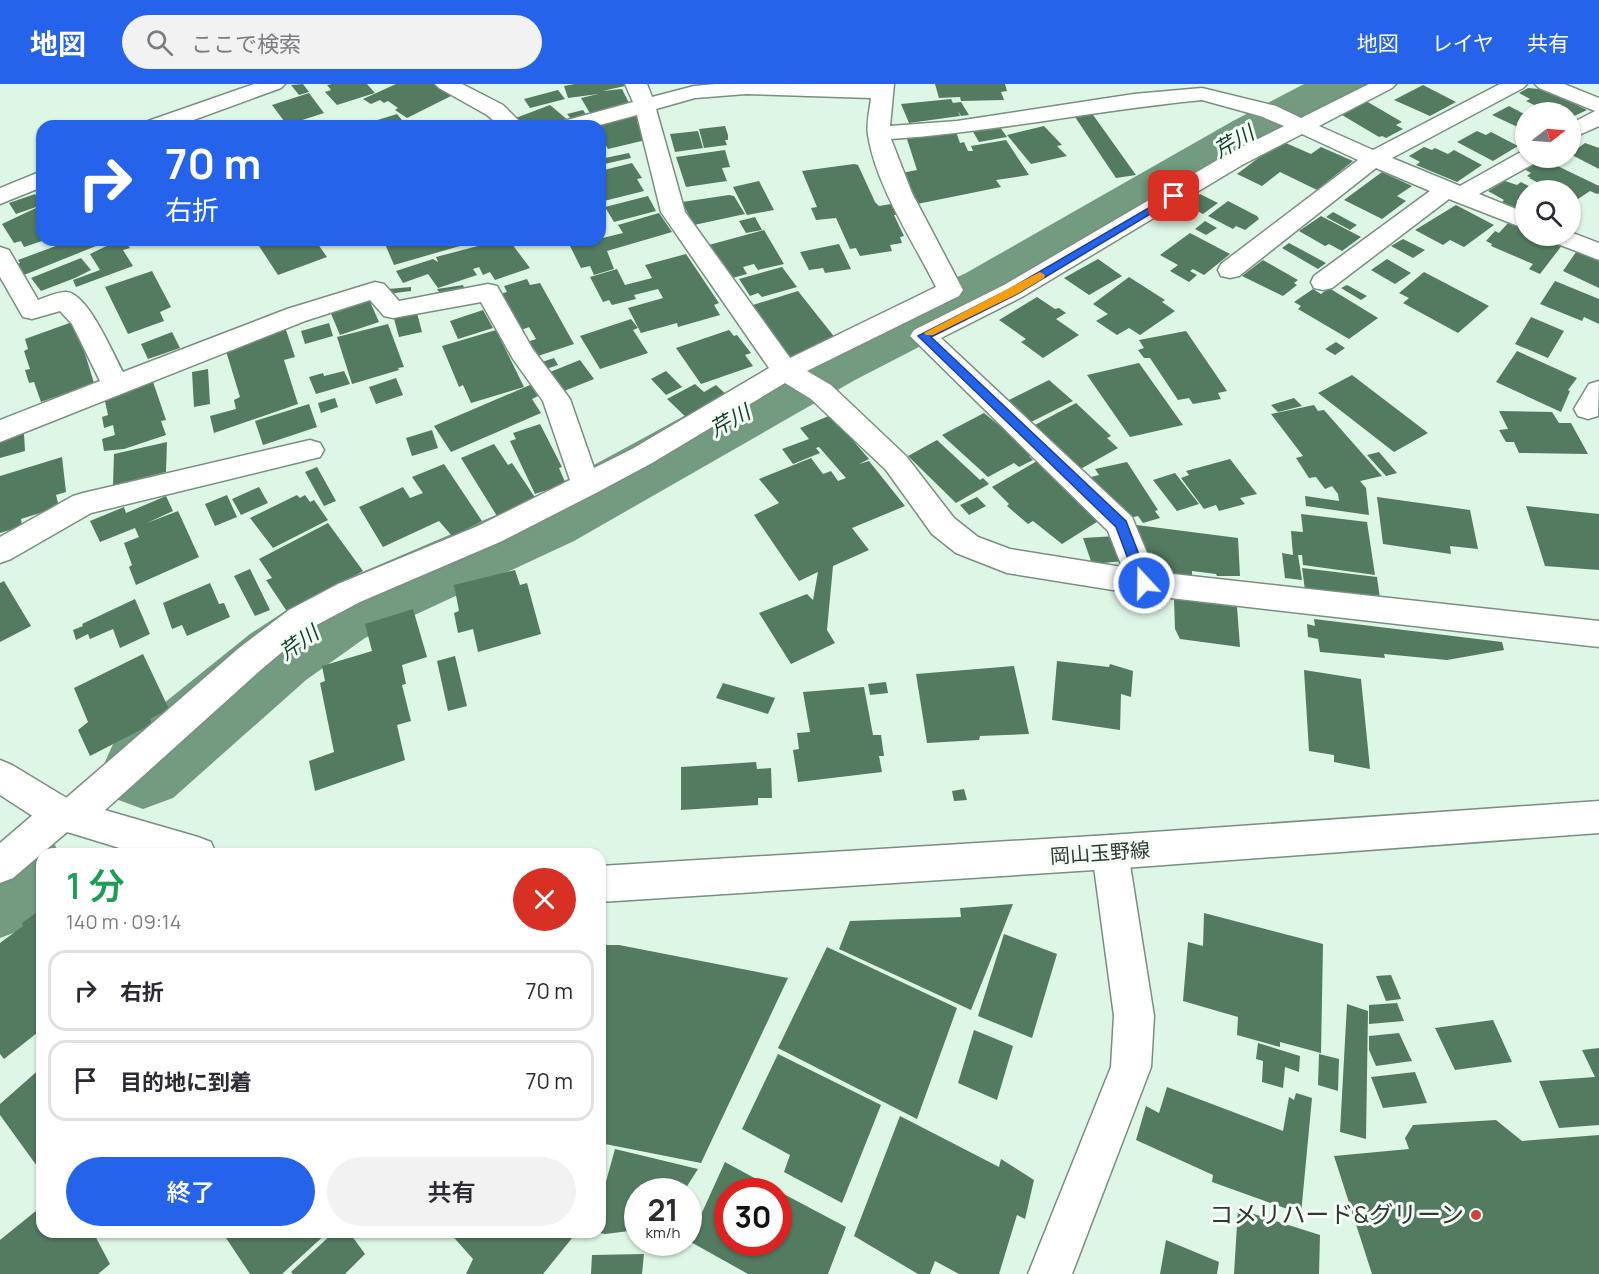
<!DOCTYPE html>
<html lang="ja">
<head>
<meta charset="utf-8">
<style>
	body { margin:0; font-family:Manrope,"Noto Sans JP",sans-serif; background:#f2f2f3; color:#2b2b33; height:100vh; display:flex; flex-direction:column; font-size:22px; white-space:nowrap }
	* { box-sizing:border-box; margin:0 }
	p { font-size:20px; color:#7c7c81 }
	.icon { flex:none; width:33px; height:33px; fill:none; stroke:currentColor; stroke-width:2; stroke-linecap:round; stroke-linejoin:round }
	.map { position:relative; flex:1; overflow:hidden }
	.details { position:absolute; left:36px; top:764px; width:570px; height:390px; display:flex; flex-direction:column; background:#fff; border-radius:18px; box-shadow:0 2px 4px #0004 }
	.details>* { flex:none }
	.banner { position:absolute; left:36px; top:36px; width:570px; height:126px; border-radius:18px; box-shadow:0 2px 4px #0004; background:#2563eb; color:#fff; overflow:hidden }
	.needle { width:39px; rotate:73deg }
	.buttons { position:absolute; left:1515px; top:18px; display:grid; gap:12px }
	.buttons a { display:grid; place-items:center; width:66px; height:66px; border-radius:50%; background:#fff; box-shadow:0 2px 4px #0004; font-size:30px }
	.speed { position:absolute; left:624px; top:1094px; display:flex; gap:12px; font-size:30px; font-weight:700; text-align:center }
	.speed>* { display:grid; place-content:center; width:78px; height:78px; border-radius:50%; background:#fff; box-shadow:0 2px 4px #0004; line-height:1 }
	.speed small { font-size:15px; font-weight:400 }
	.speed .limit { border:9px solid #d22; background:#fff; color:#111 }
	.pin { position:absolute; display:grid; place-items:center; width:51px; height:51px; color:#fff; margin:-26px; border-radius:12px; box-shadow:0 3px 9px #0006 }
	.me { position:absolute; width:66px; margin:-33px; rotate:339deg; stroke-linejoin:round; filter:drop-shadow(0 0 4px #0008) }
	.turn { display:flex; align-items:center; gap:21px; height:126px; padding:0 30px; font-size:27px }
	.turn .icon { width:78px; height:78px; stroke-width:2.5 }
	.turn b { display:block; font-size:42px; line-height:51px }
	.round { display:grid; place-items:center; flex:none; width:63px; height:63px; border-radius:32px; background:#f2f2f3 }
	.summary { display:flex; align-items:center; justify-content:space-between; height:102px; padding:0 30px }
	h1 { font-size:36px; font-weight:600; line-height:45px; color:#1e9e55 }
	.button { display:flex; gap:12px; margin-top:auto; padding:12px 30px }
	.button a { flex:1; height:69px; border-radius:36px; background:#2563eb; color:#fff; font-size:24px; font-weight:600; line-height:69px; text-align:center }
	.button a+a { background:#f2f2f3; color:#2b2b33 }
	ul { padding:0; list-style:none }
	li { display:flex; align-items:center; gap:18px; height:81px; margin:0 12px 9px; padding:0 18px; border:3px solid #e1e1e2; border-radius:18px }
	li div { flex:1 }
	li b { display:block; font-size:22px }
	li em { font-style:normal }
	header { display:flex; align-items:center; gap:36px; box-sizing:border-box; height:84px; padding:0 30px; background:#2563eb; color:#fff }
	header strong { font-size:28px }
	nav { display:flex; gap:33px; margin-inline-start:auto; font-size:21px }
	.search { width:420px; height:54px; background:#f2f2f3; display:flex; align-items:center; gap:15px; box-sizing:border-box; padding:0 21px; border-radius:33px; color:#7c7c81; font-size:22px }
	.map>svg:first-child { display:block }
</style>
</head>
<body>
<header>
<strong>地図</strong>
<div class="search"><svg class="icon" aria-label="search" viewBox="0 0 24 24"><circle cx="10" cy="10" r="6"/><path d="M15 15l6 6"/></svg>ここで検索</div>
<nav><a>地図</a><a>レイヤ</a><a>共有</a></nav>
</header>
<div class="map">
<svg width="1599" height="1190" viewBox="0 0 1599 1190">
	<rect width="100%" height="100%" fill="#def6e5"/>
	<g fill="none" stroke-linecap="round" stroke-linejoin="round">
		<path fill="#729b7f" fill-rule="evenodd" d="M1304 0H1368L1361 11 1271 59 1008 217 855 296 574 457 365 554 306 596 173 714 143 725 113 714 101 687 113 660 250 550 311 510 524 419 809 264 966 189 1233 37Z
			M24 749 55 761 59 770H42V833L32 842 0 854V758Z"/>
	</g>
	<path fill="#537b60" d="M303 0 309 8 299 11 291 1Z
		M332 0H367L375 9 337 21 325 8 331 6 327 1Z
		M396 0H434L453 11 407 34 395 26 398 24 388 17 384 19 380 16 371 20 363 15Z
		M575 0H624L625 2 602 7 622 5 629 19 591 31 581 14 598 10 568 14 564 2Z
		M935 0H1005L1007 7 1001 8 1004 16 961 17 960 13 939 14Z
		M1423 1 1456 18 1430 32 1394 16Z
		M1528 4 1539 5 1548 9 1550 8 1587 26 1570 34V28H1548L1526 17 1530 15 1519 9Z
		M558 6 565 15 530 24 524 15Z
		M309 9 324 29 287 41 272 21Z
		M951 15 953 19 961 18 969 31 961 32 958 27 960 32 909 39 901 20Z
		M1366 17 1402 38 1396 41 1403 45 1386 54 1382 52 1379 53 1342 31Z
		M550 21 569 37 554 42 544 38 533 42H521L513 35Z
		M1509 22 1526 31V47L1492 31Z
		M583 26 587 32 572 36 567 30Z
		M638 27 642 37 637 38 646 56 608 65 600 51V42H591Z
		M1091 28 1136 91 1116 94 1073 30Z
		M397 30 407 42H374L371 38Z
		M725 42 728 51V56H725L727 61 704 64 699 45Z
		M999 42 1007 53 979 58 972 46Z
		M1044 42 1062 61 1057 62 1067 72 1031 80 1007 51Z
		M698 47 703 64 675 68 670 50Z
		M1477 47 1486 51 1491 48 1518 62 1493 77 1457 58Z
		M956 48 960 59 964 58 968 67H973L971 62 1006 56 1029 91 996 96 1001 103 912 121 897 90 917 86 906 52Z
		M1281 57 1311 70 1321 63 1353 77 1317 106 1280 88 1262 102 1237 90Z
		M1585 59 1599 64V85L1570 70Z
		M1424 63 1432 66 1435 64 1448 70 1454 66 1482 81 1457 98 1416 81 1420 78 1409 72Z
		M725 66 730 83 722 84 727 97 686 103 676 73Z
		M629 69 631 74 600 81V75Z
		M1541 74 1599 102V109L1597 110 1590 107 1575 117 1570 115V106H1552L1529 94H1531L1527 92 1531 89 1524 85Z
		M632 79 642 94 637 95 644 107 600 118V87Z
		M854 80 858 81 875 118 879 122 891 120 896 131H894L904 152 900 153 902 159 890 161 892 167 860 172 856 164 850 165 836 134 816 136 811 124 817 123 802 87Z
		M1382 88 1412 102 1397 112 1406 117 1382 135 1344 116Z
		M759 97 774 126 747 131 733 103Z
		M1505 97 1517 101 1521 98 1536 106H1526V128L1502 118 1504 116 1488 107Z
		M35 110 42 121 16 130 9 119Z
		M1200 110 1218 119 1203 130 1186 121Z
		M729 111 734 112 745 130 694 141 682 118Z
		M648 112 656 127 614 138 605 123Z
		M1228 117 1257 132 1259 135 1245 146 1236 142 1233 145 1208 132Z
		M1456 121 1494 141 1464 163 1450 156 1443 161 1415 146Z
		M38 123 42 125V157L24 163 21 157 14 159 2 140Z
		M1333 128 1357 141 1350 146 1326 133Z
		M659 129 672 148 607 167 614 185 594 191 590 182 581 184 570 162 623 149 618 141Z
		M1321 132 1361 153 1342 167 1329 160 1325 162 1299 147Z
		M755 133 762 146 746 149 739 137Z
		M1205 137 1217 144 1206 151 1195 145Z
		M1509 138 1526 145V152H1533L1545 157 1548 154 1563 160 1540 190 1529 185 1533 180 1491 162 1492 160 1486 157 1495 147 1499 149Z
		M764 146 784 180 758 186 754 180 743 183 747 190 729 195 705 162Z
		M1190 149 1230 170 1204 191 1193 185 1190 187 1197 191 1189 198 1170 187 1178 181 1160 171Z
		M1403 155 1425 166 1413 174 1391 162Z
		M63 156H111L24 191 17 180 20 179 18 176 64 159Z
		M119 156H124L130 164 123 166 133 182 76 203 73 196 100 186 90 170Z
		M255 156H315L327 173 278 191Z
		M395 156H457L460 162 394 181 385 160Z
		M473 156H489L490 158 509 156 530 184 495 196 490 188 483 191 479 183 473 185 477 191 438 204 428 190 403 199 396 187 433 175 438 178 436 173 478 162Z
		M1289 159 1326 179 1318 185 1282 164Z
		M839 160 851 185 825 189 823 184 809 186 800 168Z
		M1576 168 1599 177V204L1563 187Z
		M686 170 719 219 714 221 720 231 678 243 677 239 641 249 628 224 663 214 658 205 634 211 636 215 612 221 609 216 603 218 590 193 617 185 625 201 652 194 645 181Z
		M81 174 91 186 75 194 41 207 31 194Z
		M1098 175 1122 192 1089 211 1064 194Z
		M1387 175 1411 189 1395 200 1371 186Z
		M1263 176 1298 196 1294 199 1297 201 1283 212 1242 192Z
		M782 183 797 203 762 213 758 209 750 212 739 195Z
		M152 187 171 223 160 228 164 237 128 250 105 203Z
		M1424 188 1489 222 1458 249 1403 219 1409 214 1399 209Z
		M1129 193 1165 216 1162 218 1175 227 1140 251 1129 244 1117 251 1096 237 1108 230 1093 220Z
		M527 195 530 201 540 199 574 260 532 274 524 259 536 255 529 243 516 248 497 211 507 208 504 202Z
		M1555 197 1599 215V240L1584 233 1582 237 1540 220Z
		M463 201 467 210 430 213 429 210 439 208 437 205Z
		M1347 201 1367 212 1361 216 1341 204Z
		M411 203V207L387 210 388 205Z
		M1329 204 1378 234 1349 255 1298 225 1301 222 1294 218 1313 205 1321 210Z
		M798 207 836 255 818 259 819 261 803 268 807 274 787 281 762 241 767 240 753 221Z
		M368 213 379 238 340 251 329 225Z
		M1037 213 1055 225 1059 224 1066 229 1056 235 1079 251 1043 274 1021 258 1026 255 999 236Z
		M416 225 422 248 399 253 393 231Z
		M483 226 493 244 458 255 450 237Z
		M1531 233 1564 247 1548 274 1515 260Z
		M631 235 638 244 633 246 648 269 600 285 580 252Z
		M75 237 94 299 41 318 34 298 29 299 25 286 30 285 24 267 28 265 25 255Z
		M329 239 333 252 305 260 301 247Z
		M388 240 404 283 398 284 399 286 352 300 337 253Z
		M285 243 295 273 284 276 298 320 214 349 210 332 236 325 234 316 240 313 226 267Z
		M496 246 524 303 471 319 463 301 459 303 442 262Z
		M729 246 734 252 737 251 751 269 745 271 753 282 701 300 676 264Z
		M1186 247 1227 307 1218 309 1221 315 1193 320 1189 314 1178 316 1150 274H1144L1138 266 1144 264 1139 256Z
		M172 248 180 264 148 275 141 260Z
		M1336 258 1345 264 1335 271 1325 265Z
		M1517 267 1577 294 1568 306 1570 307 1561 328 1496 298Z
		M554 274 558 281 546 285 542 278Z
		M580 276 594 295 564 307 550 288Z
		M1139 279 1183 341 1130 353 1087 291Z
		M208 285 210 320 194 323 192 288Z
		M344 287 350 300 316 310 309 293 323 289 324 292Z
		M666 287 682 303 666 311 651 295Z
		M1352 291 1428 349 1394 368 1318 309Z
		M151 292 166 336 161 337 166 351 124 365 104 367 102 355 115 351 113 341 104 344 102 333 108 331 103 308Z
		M396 294 403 311 376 320 369 303Z
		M1049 296 1073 317 1027 340 1003 319Z
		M695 300 704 308 716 301 729 313 688 335 667 315Z
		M530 301 538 312 532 315 541 329 451 368 434 342Z
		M335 314 338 323 321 329 318 319Z
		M1294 314 1302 322 1278 328 1271 321Z
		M1076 319 1111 352 1107 354 1118 364 1077 387 1033 342Z
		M309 320 317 343 263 361 255 337Z
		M1314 321 1318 327 1324 326 1382 392 1360 397 1366 404 1369 431 1306 422 1305 412 1339 417 1338 410 1332 402 1325 405 1316 393 1309 394 1296 374 1303 372 1271 330Z
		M1499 327 1552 328 1559 339H1571L1588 370 1519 369 1514 358H1506L1499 346 1508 345Z
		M984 329 1001 343 1004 342 1031 370 1029 372 1033 376 1019 383 1014 379 988 393 942 351Z
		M831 331 869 375 859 380 869 377 905 422 852 444 869 466 833 482 827 546 835 559 791 580 759 529 807 510 813 516 818 488 799 497 754 431 779 419 759 395 811 374 823 390 831 387 838 397 846 394 819 363 816 364 820 369 793 380 782 365 809 355 800 344Z
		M540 340 562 383 559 384 566 400 535 410 510 357 516 355 513 349Z
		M432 346 438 364 412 372 406 354Z
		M24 350 25 367 0 374V357Z
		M937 356 980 396 983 394 989 400 956 419 908 372Z
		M167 358 166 388 113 401 114 370Z
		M494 360 508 381 512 379 536 415 497 432 461 374Z
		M1379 368 1397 389 1386 392 1367 371Z
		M62 373 66 408 56 411 59 423 21 435 22 442 0 449V392Z
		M1230 375 1257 410 1240 414 1245 420 1219 427 1216 421 1204 425 1181 394 1189 391 1186 387Z
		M1037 377 1100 436 1062 460 1033 437 1028 440 1007 422 1009 420 992 403Z
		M1127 378 1158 426 1155 427 1160 434 1143 439 1138 432 1125 435 1111 424 1091 393 1099 391 1095 385Z
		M444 380 482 437 452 452 439 437 383 463 359 423 403 403 410 414 423 409 412 393Z
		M317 383 336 417 324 422 305 388Z
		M1175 389 1199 420 1177 427 1153 396Z
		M259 403 268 419 241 431 232 415Z
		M227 411 237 433 215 442 205 420Z
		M297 411 300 414 305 411 310 418 314 416 328 436 273 464 250 434Z
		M166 412 173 427 147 439 178 427 199 473 136 501 129 483 132 481 124 459 139 453 135 444 100 458 90 437 124 423 126 429Z
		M977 413 986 422 969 431 960 421Z
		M1377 413 1470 426 1478 465 1450 462 1451 470 1383 460Z
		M1526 422 1599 430V486L1545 482Z
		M1301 430 1367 438 1375 491 1303 481 1302 471H1298L1302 496 1285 494 1282 469 1293 471 1291 447 1303 448Z
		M328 439 363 487 288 529 266 496 272 494 259 475Z
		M1129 440 1238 454 1240 492H1217L1216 490 1192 487V492L1147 487Z
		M1116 452 1124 477 1092 480 1083 454Z
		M1302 484 1377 493 1380 515 1305 506Z
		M250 485 270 526 255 532 234 492Z
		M515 486 520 501 527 499 541 550 478 568 473 545 458 549 454 529 459 527 454 501Z
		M4 497 31 542 0 558V499Z
		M210 499 219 520 224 519 230 533 187 552 182 541 172 545 163 519Z
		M135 515 150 550 120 564 113 545 90 555 88 550 76 556 73 546 83 542 82 540Z
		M1174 515 1237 523 1240 563 1180 555 1175 545Z
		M413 525 427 573 402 581 406 600 402 601 411 637 397 641 405 676 315 707 309 677 334 668 320 599 325 597 322 582 372 567 365 540Z
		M1314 535 1502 558 1504 566 1447 576 1384 570 1385 574 1320 568 1318 555 1308 553 1307 540 1315 542Z
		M143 570 169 625 150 635 152 640 90 672 78 646 88 638 74 604Z
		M455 572 467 622 448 627 437 577Z
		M1057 577 1109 583 1110 580 1133 587 1131 613 1121 610 1120 646 1052 636Z
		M1014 582 1029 650 980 652 979 656 927 659 916 590Z
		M1304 586 1361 595 1370 685 1334 678V671L1309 667Z
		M886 598 888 609 870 611 868 600Z
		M723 599 775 614 768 630 716 614Z
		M864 603 873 651H881L884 672H879L882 688 798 698 793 666 799 665 797 649 810 648 803 608Z
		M756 678 757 685 771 684 772 714H758V721L681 726V683Z
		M964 705 967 716 954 717 952 707Z
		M1013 820 971 926 839 865 850 837 961 833 960 824Z
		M40 826 42 829V891L37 895 42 904V945L4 975 0 970V859L23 842 22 839Z
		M1204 829 1323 860 1321 969 1280 958V963L1237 951 1238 933 1183 917 1188 858 1203 862Z
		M1004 850 1057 870 1032 954 978 932Z
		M600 861H619L788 894 701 1079 600 1059Z
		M827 863 957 924 917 1035 778 964Z
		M1391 891 1401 915 1386 917 1376 892Z
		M1397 919 1404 937 1369 940V921Z
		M1347 920 1368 927 1366 1055 1340 1048Z
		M1493 936 1512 978 1455 986 1435 944Z
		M974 946 1013 962 997 1016 958 999Z
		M1399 949 1412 977 1376 982 1369 966V952Z
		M1258 959 1300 972 1299 988 1285 983 1283 1004 1262 998 1263 977 1256 975Z
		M1599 964V1041L1559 1044 1539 997 1595 993 1582 966Z
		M778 970 881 1021 842 1119 784 1088 790 1071 742 1045Z
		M1319 970 1339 975 1338 1007 1318 1001Z
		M42 983V1089L0 1031V1020Z
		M1415 988 1427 1019 1383 1024 1371 993Z
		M1167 1003 1283 1047 1289 1013 1294 1016 1296 1009 1312 1014 1301 1130 1212 1098 1213 1091 1136 1056 1146 1022 1159 1029Z
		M900 1032 999 1083 1001 1075 1034 1096 1025 1135 1017 1131 999 1190H959L935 1177 930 1190H918L854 1152Z
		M1496 1036 1522 1057 1599 1051V1190H1372L1334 1072 1409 1065 1405 1054 1413 1041Z
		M615 1065 698 1085 684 1107H638V1146L605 1150 600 1149V1119Z
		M725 1078 778 1107H728V1158H778V1107L846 1143 828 1190H748L689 1157Z
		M42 1122V1148H93L110 1180 98 1190H0V1156Z
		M1238 1125 1320 1151 1319 1190H1234Z
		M228 1148H328L282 1190H250L224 1151Z
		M334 1148H349L365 1170 345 1190H293L291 1188Z
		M449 1148H577L543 1190H466L473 1175Z
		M1166 1156 1219 1178 1217 1190H1160Z
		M644 1170 642 1190H591L592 1171Z"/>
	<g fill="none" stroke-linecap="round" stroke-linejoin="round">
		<defs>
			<path id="street" d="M254 0H285L281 4 177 42H145L148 37Z
				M435 0H462L503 21 524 42H500L487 31 439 4Z
				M625 0H647L652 13 694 2 716 0H894L890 42 957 37 1134 10 1202 4 1276 22 1301 34 1369 0H1396L1392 4 1319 42 1373 66 1500 0H1527L1523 4 1392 74 1460 102 1519 69 1526 68V74H1538L1535 79 1479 110 1526 129V145L1449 115 1332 204 1323 206 1314 204 1311 198 1314 192 1430 107 1376 84 1239 192 1230 194 1221 192 1218 186 1221 180 1358 76 1302 50 1242 81 1022 213 941 254 1132 433 1155 488 1599 537V563L1144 511 1007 489 956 469 932 450 886 386 811 315 785 299 652 379 596 409 500 458 360 518 311 544 263 584 84 745 71 749 67 748 13 794 0 799V759L48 718 61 714 65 715 239 564 289 526 338 500 478 442 570 396 543 317 513 275 481 218 393 234 384 232 370 216 305 237 0 358V336L100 297 72 240 60 227 32 235 23 233 0 193V163L9 166 38 216C46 213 57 208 66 208 88 209 113 270 123 288L287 225 375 198 384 200 399 217 488 200 497 202 532 264 570 315 594 384 632 365 769 284 661 128 637 31 596 42H561L564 37 633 18ZM746 10 871 14C870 25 866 40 868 51 876 102 913 157 936 203L790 274 685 128 656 25 695 14ZM1202 16 1260 32 1284 42 1226 71 1004 201 914 246 910 252 1108 447 1122 483 1010 465 978 453 954 434 906 372 831 301 807 287 959 212 963 206 912 109 891 55C995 48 1097 26 1202 16Z
				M1535 0H1564L1599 14V42L1570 55V40L1595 27 1539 4Z
				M42 87V103L0 120V104Z
				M1570 148 1599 159V176L1550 157 1547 152H1570Z
				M1599 297 1598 332 1588 335 1578 332 1574 325 1589 300Z
				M310 356 320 359 324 366 320 373 91 429 11 475 0 479V453L73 412 83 409Z
				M1110 751 1123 756 1128 768 1154 932 1151 983 1072 1190H1028L1111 983 1114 932 1092 768 1097 756Z"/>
			<path id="primary" d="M0 676 12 681 70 716 198 753 211 758 216 770H139L48 742 0 711Z
				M1599 717V749L1110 785 600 818V782L1110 751Z"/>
		</defs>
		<use href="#street" stroke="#798f80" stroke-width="3"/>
		<use href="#primary" stroke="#798f80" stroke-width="3"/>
		<use href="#street" fill="#fff" fill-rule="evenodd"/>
		<use href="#primary" fill="#fff" fill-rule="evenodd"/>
	</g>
	<path fill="#2563eb" stroke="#184099" stroke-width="1.5" d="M1174 109 1179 112 1177 114 1017 210 931 253 1126 437 1150 499 1144 504 1137 499 1116 443 918 252 1010 205Z"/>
	<path fill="#f59e0b" d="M1040 188 1045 191 1044 194 1017 210 933 251H926L924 249Z"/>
	<circle fill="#d1433a" stroke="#f5fff8" stroke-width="2" cx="1476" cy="1131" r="6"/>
	<g text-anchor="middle" stroke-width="6" stroke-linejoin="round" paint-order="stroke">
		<g font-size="20" fill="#2f3832" stroke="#f5fff8">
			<text transform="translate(1100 769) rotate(-4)" y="7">岡山玉野線</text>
		</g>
		<g font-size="21" font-style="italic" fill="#114326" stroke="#f5fff8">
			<text transform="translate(1234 58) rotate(-30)" y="7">芹川</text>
			<text transform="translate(730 337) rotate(-29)" y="7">芹川</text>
			<text transform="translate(299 559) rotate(-35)" y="7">芹川</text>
		</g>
		<g font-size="24" fill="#2f3832" stroke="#f5fff8" text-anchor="end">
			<text x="1464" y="1139">コメリハード&amp;グリーン</text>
		</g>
	</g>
</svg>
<div class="buttons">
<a><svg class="needle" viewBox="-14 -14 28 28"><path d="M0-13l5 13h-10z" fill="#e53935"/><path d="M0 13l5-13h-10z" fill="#7c7c81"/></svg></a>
<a><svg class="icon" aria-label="search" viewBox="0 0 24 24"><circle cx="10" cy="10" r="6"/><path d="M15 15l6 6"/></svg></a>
</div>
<div class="speed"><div>21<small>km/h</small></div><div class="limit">30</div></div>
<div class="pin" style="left:1174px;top:112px;background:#d93025"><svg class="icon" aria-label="arrive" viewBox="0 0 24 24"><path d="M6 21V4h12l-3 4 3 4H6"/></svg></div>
<svg class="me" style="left:1144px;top:499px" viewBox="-20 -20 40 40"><circle r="17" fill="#2563eb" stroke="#fff" stroke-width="3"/><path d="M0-11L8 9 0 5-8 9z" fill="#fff"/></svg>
<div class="banner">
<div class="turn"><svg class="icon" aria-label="right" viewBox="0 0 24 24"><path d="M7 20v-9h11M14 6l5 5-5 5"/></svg><div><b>70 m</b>右折</div></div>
</div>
<section class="details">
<div class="summary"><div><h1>1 分</h1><p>140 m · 09:14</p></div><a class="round" style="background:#d93025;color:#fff"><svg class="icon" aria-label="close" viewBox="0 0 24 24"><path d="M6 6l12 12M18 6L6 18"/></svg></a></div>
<ul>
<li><svg class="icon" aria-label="right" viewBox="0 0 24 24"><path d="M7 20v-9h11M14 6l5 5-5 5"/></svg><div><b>右折</b></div><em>70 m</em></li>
<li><svg class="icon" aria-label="arrive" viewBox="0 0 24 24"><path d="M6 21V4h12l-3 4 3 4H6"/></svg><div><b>目的地に到着</b></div><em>70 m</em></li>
</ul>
<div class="button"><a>終了</a><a>共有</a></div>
</section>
</div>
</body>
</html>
